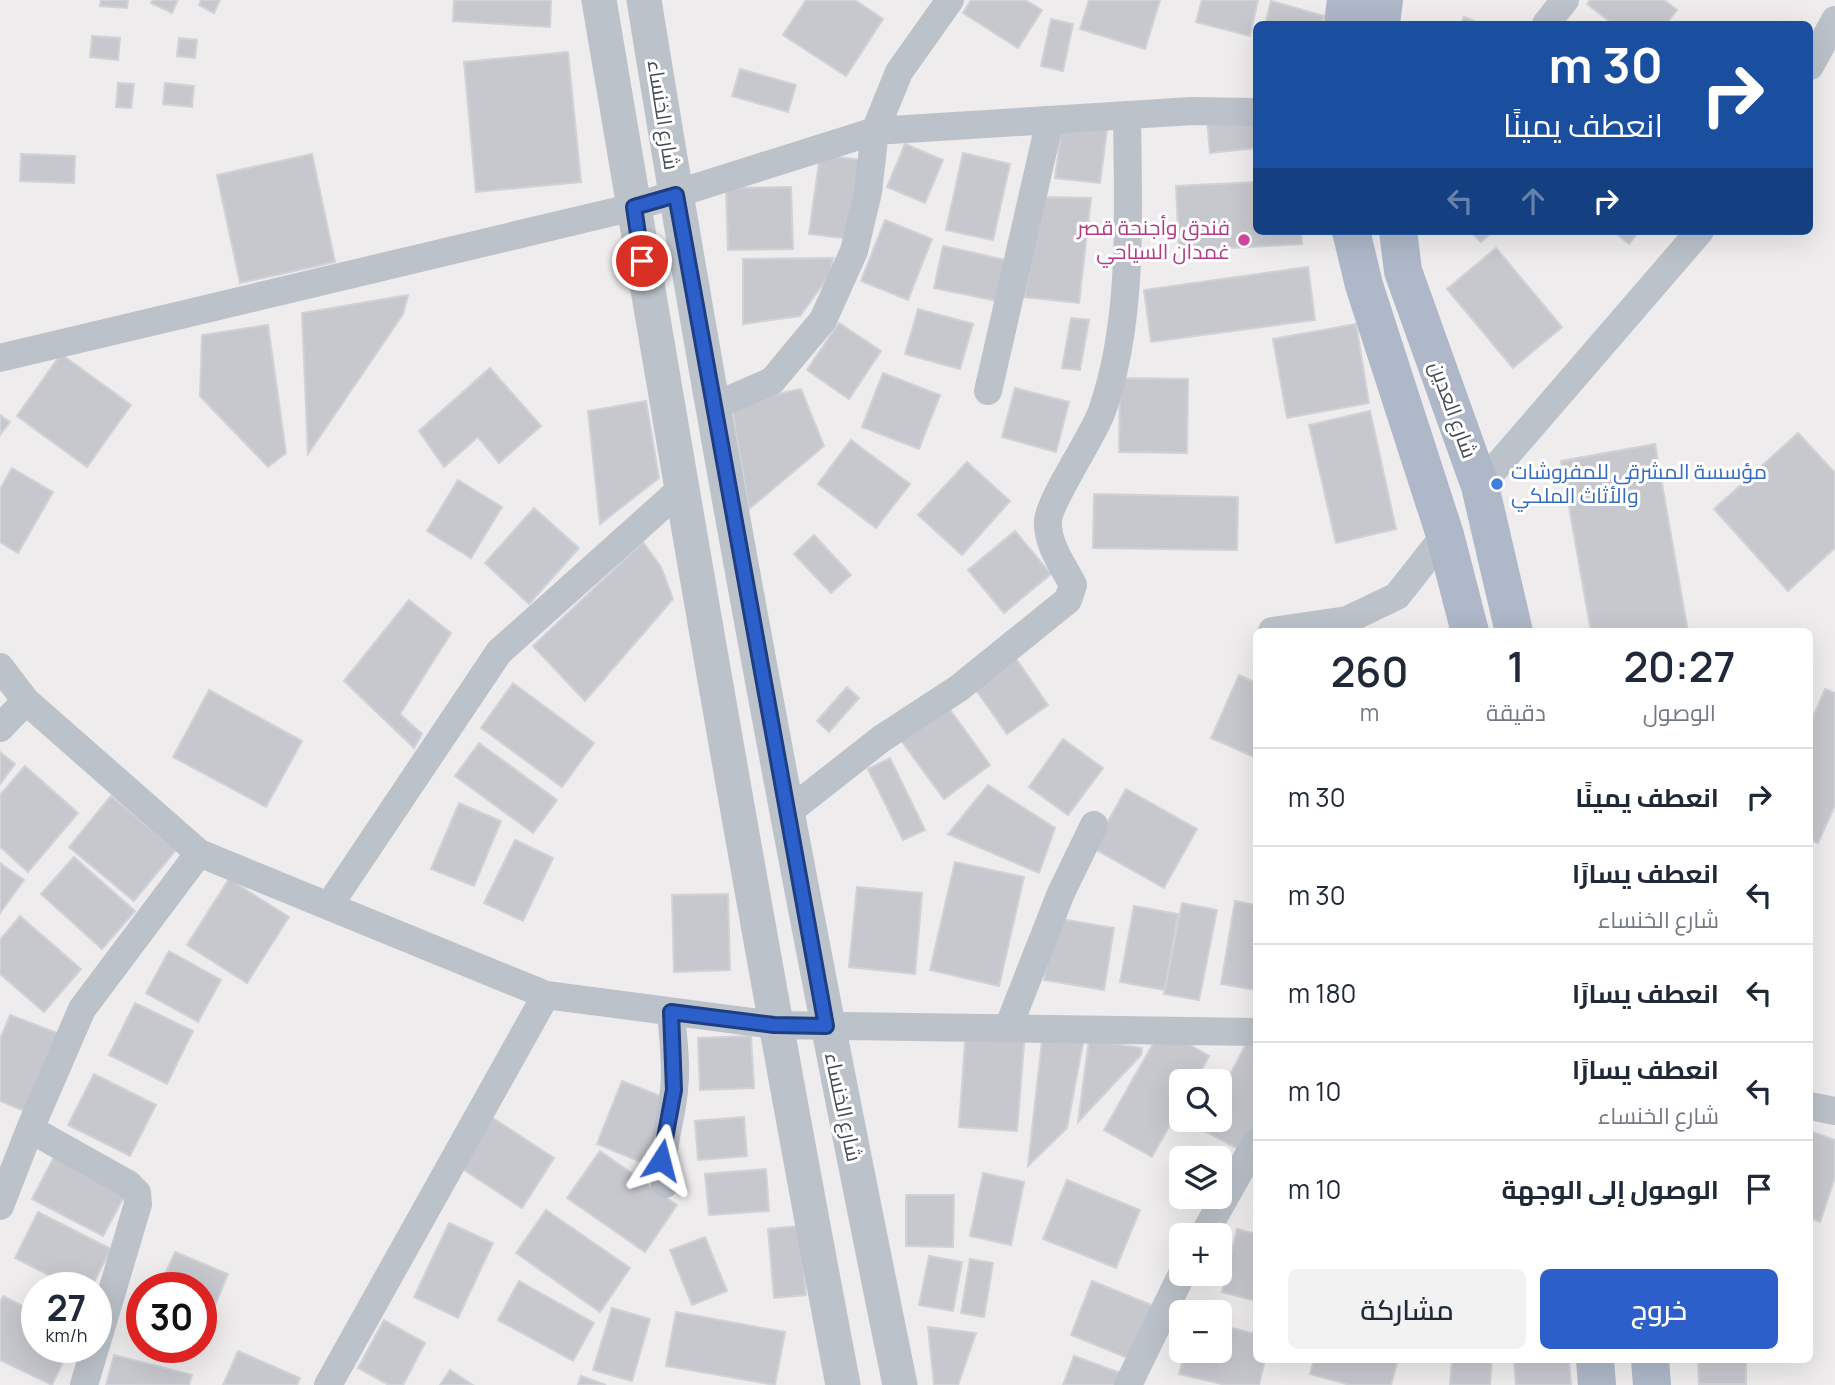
<!DOCTYPE html>
<html lang="ar">
<head>
<meta charset="utf-8">
<style>
	body { margin:0; font-family:Manrope,Cairo,sans-serif; background:#f2f2f3; color:#1f2937; direction:rtl; height:100vh; display:flex; flex-direction:column; font-size:26px; white-space:nowrap }
	* { box-sizing:border-box; margin:0 }
	p { font-size:23px; color:#747a83 }
	.icon { flex:none; width:38px; height:38px; fill:none; stroke:currentColor; stroke-width:2; stroke-linecap:round; stroke-linejoin:round }
	.map { position:relative; flex:1; overflow:hidden; direction:ltr }
	.side { position:absolute; left:1253px; top:628px; width:560px; height:735px; display:flex; flex-direction:column; background:#fff; border-radius:10px; box-shadow:0 7px 28px #0002; direction:rtl }
	.side>* { flex:none }
	.top-card { position:absolute; left:1253px; top:21px; width:560px; height:214px; border-radius:10px; box-shadow:0 7px 28px #0002; direction:rtl; background:#1a4fa0; color:#fff; overflow:hidden }
	.tools { position:absolute; left:1169px; top:1069px; display:grid; gap:14px }
	.tools a { display:grid; place-items:center; width:63px; height:63px; border-radius:10px; background:#fff; box-shadow:0 7px 28px #0002; font-size:35px }
	.speed { position:absolute; left:21px; top:1272px; display:flex; gap:14px; font-size:35px; font-weight:700; text-align:center }
	.speed>* { display:grid; place-content:center; width:91px; height:91px; border-radius:50%; background:#fff; box-shadow:0 7px 28px #0002; line-height:1 }
	.speed small { font-size:18px; font-weight:400 }
	.speed .limit { border:10px solid #d22; background:#fff; color:#111 }
	.pin { position:absolute; display:grid; place-items:center; width:60px; height:60px; color:#fff; margin:-30px; border:4px solid #fff; border-radius:50%; box-shadow:0 2px 7px #0007 }
	.me { position:absolute; width:77px; margin:-38px; rotate:9deg; stroke-linejoin:round; filter:drop-shadow(0 0 5px #0008) }
	.turn { display:flex; align-items:center; gap:24px; height:147px; padding:0 35px; font-size:32px }
	.turn .icon { width:91px; height:91px; stroke-width:2.5 }
	.turn b { display:block; font-size:49px; line-height:60px }
	.lanes { display:flex; align-items:center; height:66px; padding:0 35px; background:#0003; justify-content:center; gap:35px; direction:ltr }
	.lanes .off { opacity:.35 }
	.eta { display:flex; justify-content:space-evenly; align-items:center; height:119px; text-align:center }
	.eta b { font-size:42px; font-weight:600; line-height:49px }
	.action { display:flex; gap:14px; margin-top:auto; padding:14px 35px }
	.action a { flex:1; height:80px; border-radius:10px; background:#2c5fc9; color:#fff; font-size:28px; font-weight:600; line-height:80px; text-align:center }
	.action a+a { background:#f2f2f3; color:#1f2937 }
	ul { padding:0; list-style:none }
	li { display:flex; align-items:center; gap:21px; height:98px; padding:0 35px; border-top:2px solid #e0e1e3 }
	li div { flex:1 }
	li b { display:block; font-size:26px }
	li em { font-style:normal }
	.map>svg:first-child { display:block }
</style>
</head>
<body>
<div class="map">
<svg width="1835" height="1385" viewBox="0 0 1835 1385">
	<rect width="100%" height="100%" fill="#eeecec"/>
	<path fill="#c7c8ce" stroke="#d0d2d7" stroke-width="2" d="M101 0H128L127 8 100 6Z
		M153 0H178L172 13 151 3Z
		M201 0H220L214 13 199 5Z
		M454 0H551L550 27 453 21Z
		M806 0H855L883 19 846 76 783 35Z
		M971 0H1025L1042 10 1018 48 963 13Z
		M1089 0H1160L1145 49 1080 29Z
		M1202 0H1258L1250 36 1196 22Z
		M1590 0H1664L1677 10 1666 24H1613L1587 4Z
		M1271 1 1324 16 1322 24H1265Z
		M1464 17 1482 24H1461Z
		M1051 19 1073 24 1063 71 1041 66Z
		M92 36 120 38 118 60 90 57Z
		M179 38 197 40 195 58 177 56Z
		M568 52 581 182 476 192 464 62Z
		M740 69 796 85 788 112 732 96Z
		M118 83 134 84 131 108 116 107Z
		M165 83 194 86 192 107 163 104Z
		M1256 115V148L1210 153 1207 120Z
		M1062 124 1107 130 1100 183 1055 178Z
		M905 144 943 160 925 203 887 187Z
		M963 153 1010 164 993 240 946 230Z
		M21 154 75 156 74 183 20 181Z
		M312 154 335 262 240 283 217 175Z
		M820 155 862 160 851 239 809 234Z
		M1256 182V231H1301L1302 244 1179 251 1176 186Z
		M791 187 793 249 728 250 726 188Z
		M1043 197 1091 198 1079 303 1024 297Z
		M885 220 932 239 908 300 861 281Z
		M1470 231H1493L1481 242Z
		M1613 231H1639L1629 244Z
		M943 246 1006 260 997 301 934 288Z
		M1496 248 1562 327 1513 368 1447 289Z
		M833 258 830 274 800 316 743 324V259Z
		M1308 267 1315 320 1151 342 1144 290Z
		M408 295 403 314 308 454 302 313Z
		M918 309 973 324 960 369 905 354Z
		M1071 318 1089 320 1080 370 1062 368Z
		M839 323 881 351 849 399 807 370Z
		M1356 324 1369 403 1287 418 1273 339Z
		M268 325 286 453 268 467 200 396 202 335Z
		M61 354 131 405 87 467 17 416Z
		M490 368 541 426 499 463 478 437 444 467 419 431Z
		M883 373 940 395 919 449 862 427Z
		M1120 378 1188 379 1187 453 1119 452Z
		M1015 388 1069 402 1056 452 1002 437Z
		M801 389 824 446 749 509 731 404Z
		M646 401 659 478 600 524 588 411Z
		M1370 411 1396 529 1336 543 1309 425Z
		M0 415 10 422 0 435Z
		M1798 433 1835 473V548L1788 591 1714 509Z
		M851 440 910 484 876 528 818 484Z
		M1655 444 1688 632H1591L1561 461Z
		M967 462 1010 501 962 555 918 515Z
		M12 468 53 492 18 553 0 542V489Z
		M458 480 502 507 471 558 427 531Z
		M1094 494 1238 497 1237 550 1093 548Z
		M534 508 579 548 529 604 485 563Z
		M1015 531 1051 574 1004 613 968 570Z
		M814 535 851 575 831 593 794 554Z
		M643 542 661 567 673 599 585 701 533 646Z
		M409 600 451 633 400 714 422 734 414 748 344 681Z
		M1010 650 1048 705 1007 734 969 680Z
		M1239 675 1256 683V758L1211 738Z
		M513 683 594 743 562 787 481 728Z
		M847 687 859 698 829 732 817 721Z
		M1825 689 1835 693V805L1818 843 1810 840V724Z
		M209 690 302 741 266 807 173 757Z
		M946 704 990 765 944 799 900 739Z
		M1063 739 1103 768 1068 815 1029 787Z
		M479 743 557 800 533 833 455 776Z
		M0 752 15 764 0 784Z
		M890 758 925 830 903 840 868 769Z
		M25 766 78 813 28 872 0 847V795Z
		M988 785 1055 828 1039 873 948 834Z
		M1126 789 1197 829 1164 888 1093 848Z
		M111 796 176 850 134 901 69 847Z
		M459 803 501 821 474 886 431 869Z
		M515 840 553 858 523 921 484 903Z
		M74 857 135 911 102 949 41 894Z
		M955 862 1024 877 999 986 930 970Z
		M0 863 24 880 0 913Z
		M229 879 289 917 247 983 187 945Z
		M857 887 922 893 915 974 849 967Z
		M728 894 730 970 674 972 672 895Z
		M1235 901 1256 905V990L1221 984Z
		M1182 903 1217 910 1199 1000 1164 994Z
		M1134 906 1178 914 1165 990 1120 982Z
		M20 916 81 969 44 1012 0 974V940Z
		M1055 918 1114 928 1104 990 1044 980Z
		M169 951 221 980 198 1022 146 993Z
		M135 1003 193 1031 167 1084 109 1055Z
		M10 1015 60 1034 29 1113 0 1101V1039Z
		M966 1028 1025 1032 1017 1131 959 1127Z
		M1162 1028 1209 1056 1195 1082H1181V1105L1152 1157 1104 1130Z
		M1254 1029 1256 1030V1137L1248 1154 1201 1129 1206 1120H1220V1094Z
		M1043 1032 1084 1038 1067 1128 1028 1166Z
		M751 1036 754 1088 700 1090 698 1038Z
		M1089 1040 1142 1048 1141 1055 1078 1122Z
		M94 1074 156 1105 130 1156 68 1125Z
		M622 1081 668 1099 643 1163 597 1144Z
		M744 1117 747 1156 698 1160 695 1121Z
		M493 1118 554 1158 522 1208 461 1168Z
		M1810 1131 1835 1140V1177L1820 1222 1810 1218Z
		M600 1151 677 1205 645 1252 567 1198Z
		M55 1155 126 1193 103 1236 32 1199Z
		M766 1169 769 1211 709 1215 705 1174Z
		M983 1173 1024 1182 1011 1245 970 1236Z
		M1067 1180 1140 1210 1116 1268 1043 1239Z
		M906 1195H954L953 1247 906 1246Z
		M546 1210 630 1268 600 1312 516 1253Z
		M38 1212 111 1249 91 1288H74L15 1258Z
		M449 1223 493 1243 458 1318 414 1297Z
		M800 1226 806 1295 774 1298 768 1229Z
		M1237 1229 1256 1234V1301L1222 1292Z
		M705 1237 727 1291 692 1305 670 1250Z
		M175 1252 228 1274 201 1339V1288H159Z
		M929 1256 962 1262 953 1311 919 1305Z
		M970 1259 993 1263 984 1317 961 1313Z
		M519 1281 594 1323 573 1361 498 1320Z
		M1092 1281 1164 1310 1142 1364 1071 1335Z
		M3 1296 37 1313V1348H70L52 1385 0 1360V1303Z
		M612 1308 650 1319 632 1381 593 1370Z
		M676 1312 785 1332 775 1385 666 1366Z
		M384 1320 425 1343 403 1385H389L358 1368Z
		M1220 1325 1256 1334V1360H1265L1259 1385H1226L1179 1374 1185 1351H1220Z
		M928 1327 976 1333 958 1385H934Z
		M177 1348H198L195 1355Z
		M238 1351 300 1378 297 1385H223Z
		M114 1355 192 1375 189 1385H106Z
		M1074 1356 1137 1379 1134 1385H1063Z
		M1314 1360H1387L1397 1363 1391 1385H1350L1310 1374Z
		M1452 1360H1492L1490 1385H1450Z
		M1514 1360H1569L1571 1385H1516Z
		M1698 1360H1746V1384H1699Z
		M450 1370 473 1385H440Z
		M581 1376 606 1385H578Z"/>
	<g fill="none" stroke-linecap="round" stroke-linejoin="round">
		<path stroke="#bcc2ca" stroke-width="28" d="M1546 24 1565 0
			M1810 66 1835 20
			M0 358 634 207 875 131 1192 111 1256 112
			M988 391 1050 120
			M712 407 772 381 823 320 854 251 868 192 875 131 899 72 950 0
			M1480 486 1700 231
			M1272 631 1347 620 1397 596 1445 535
			M0 667 26 701
			M0 728 26 701 199 853 546 995 774 1025 1256 1032
			M788 812 881 739 959 688 1068 600 1073 585C1063 565 1047 545 1048 521 1049 500 1093 437 1102 411 1134 320 1128 210 1127 115
			M330 904 499 652 680 490
			M1008 1028 1061 893 1094 825
			M1810 1106 1835 1111
			M30 1129 128 1184 137 1193 138 1204 96 1345
			M665 1184C659 1147 671 1125 674 1090 677 1065 673 1038 671 1012
			M0 1206 30 1129 82 1009 199 853
			M1203 1236 1256 1142
			M84 1385 95 1348
			M328 1385 546 995
			M1128 1385 1182 1274"/>
		<path stroke="#bcc2ca" stroke-width="35" d="M599 0C677 462 755 924 843 1385
			M644 0C719 464 806 925 900 1385"/>
		<path stroke="#aeb8c8" stroke-width="38" d="M1343 24 1346 0
			M1381 24 1384 0
			M1351 231 1364 285 1445 535 1470 632
			M1398 231 1403 271 1480 486 1514 632
			M1595 1360 1597 1385
			M1650 1360 1652 1385"/>
	</g>
	<g fill="none" stroke-linecap="round" stroke-linejoin="round">
		<defs>
			<path id="route" d="M642 261 634 207 676 195 826 1026 774 1025 671 1012 674 1090 661 1160"/>
		</defs>
		<use href="#route" stroke="#1d3e83" stroke-width="18"/>
		<use href="#route" stroke="#2c5fc9" stroke-width="12"/>
	</g>
	<circle fill="#d1479c" stroke="#fff" stroke-width="2.5" cx="1244" cy="240" r="7"/>
	<circle fill="#3f7fe0" stroke="#fff" stroke-width="2.5" cx="1497" cy="484" r="7"/>
	<g text-anchor="middle" stroke-width="6" stroke-linejoin="round" paint-order="stroke">
		<g font-size="21" fill="#464d57" stroke="#fff">
			<text transform="translate(663 115) rotate(81)" y="7">شارع الخنساء</text>
			<text transform="translate(1453 410) rotate(70)" y="7">شارع العدين</text>
			<text transform="translate(843 1107) rotate(78)" y="7">شارع الخنساء</text>
		</g>
		<g font-size="21" fill="#b23c85" stroke="#fff" text-anchor="end">
			<text x="1230" y="235">فندق وأجنحة قصر<tspan x="1230" dy="24">غمدان السياحي</tspan></text>
		</g>
		<g font-size="21" fill="#366cbe" stroke="#fff" text-anchor="start">
			<text x="1511" y="479">مؤسسة المشرقي للمفروشات<tspan x="1511" dy="24">والأثاث الملكي</tspan></text>
		</g>
	</g>
</svg>
<div class="tools">
<a><svg class="icon" aria-label="search" viewBox="0 0 24 24"><circle cx="10" cy="10" r="6"/><path d="M15 15l6 6"/></svg></a>
<a><svg class="icon" aria-label="layers" viewBox="0 0 24 24"><path d="M12 4l9 5-9 5-9-5zM3 14l9 5 9-5"/></svg></a>
<a>+</a>
<a>−</a>
</div>
<div class="speed"><div>27<small>km/h</small></div><div class="limit">30</div></div>
<div class="pin" style="left:642px;top:261px;background:#d93025"><svg class="icon" aria-label="arrive" viewBox="0 0 24 24"><path d="M6 21V4h12l-3 4 3 4H6"/></svg></div>
<svg class="me" style="left:661px;top:1160px" viewBox="-20 -20 40 40"><path d="M0-17L14 15 0 8-14 15z" fill="#2c5fc9" stroke="#fff" stroke-width="4"/></svg>
<div class="top-card">
<div class="turn"><svg class="icon" aria-label="right" viewBox="0 0 24 24"><path d="M7 20v-9h11M14 6l5 5-5 5"/></svg><div><b>30 m</b>انعطف يمينًا</div></div>
<div class="lanes"><svg class="icon off" aria-label="left" viewBox="0 0 24 24"><path d="M17 20v-9H6M10 6l-5 5 5 5"/></svg><svg class="icon off" aria-label="ahead" viewBox="0 0 24 24"><path d="M12 20V5M6 11l6-6 6 6"/></svg><svg class="icon" aria-label="right" viewBox="0 0 24 24"><path d="M7 20v-9h11M14 6l5 5-5 5"/></svg></div>
</div>
<section class="side">
<div class="eta">
<div><b>20:27</b><p>الوصول</p></div>
<div><b>1</b><p>دقيقة</p></div>
<div><b>260</b><p>m</p></div>
</div>
<ul>
<li><svg class="icon" aria-label="right" viewBox="0 0 24 24"><path d="M7 20v-9h11M14 6l5 5-5 5"/></svg><div><b>انعطف يمينًا</b></div><em>30 m</em></li>
<li><svg class="icon" aria-label="left" viewBox="0 0 24 24"><path d="M17 20v-9H6M10 6l-5 5 5 5"/></svg><div><b>انعطف يسارًا</b><p>شارع الخنساء</p></div><em>30 m</em></li>
<li><svg class="icon" aria-label="left" viewBox="0 0 24 24"><path d="M17 20v-9H6M10 6l-5 5 5 5"/></svg><div><b>انعطف يسارًا</b></div><em>180 m</em></li>
<li><svg class="icon" aria-label="left" viewBox="0 0 24 24"><path d="M17 20v-9H6M10 6l-5 5 5 5"/></svg><div><b>انعطف يسارًا</b><p>شارع الخنساء</p></div><em>10 m</em></li>
<li><svg class="icon" aria-label="arrive" viewBox="0 0 24 24"><path d="M6 21V4h12l-3 4 3 4H6"/></svg><div><b>الوصول إلى الوجهة</b></div><em>10 m</em></li>
</ul>
<div class="action"><a>خروج</a><a>مشاركة</a></div>
</section>
</div>
</body>
</html>
